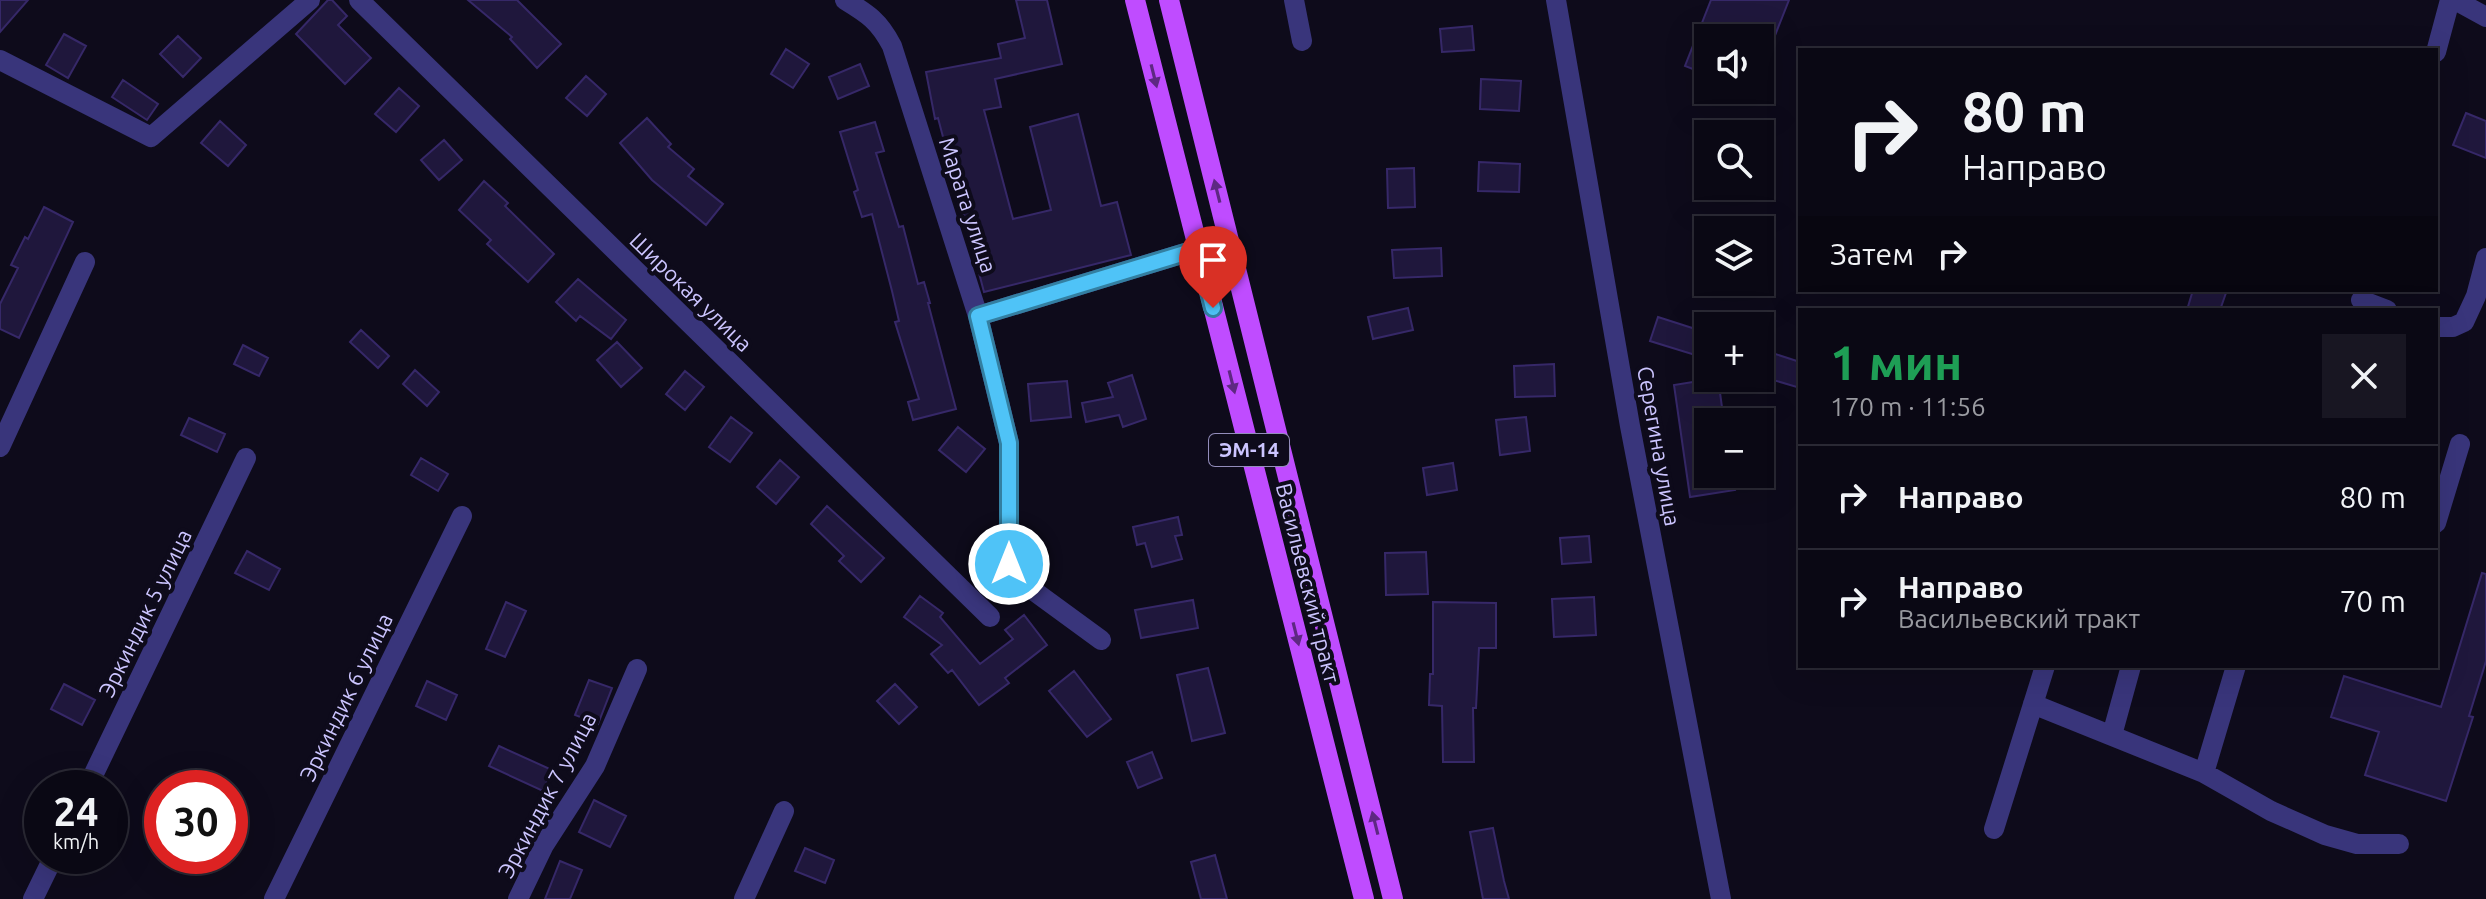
<!DOCTYPE html>
<html lang="ru">
<head>
<meta charset="utf-8">
<style>
	body { margin:0; font-family:Ubuntu,sans-serif; background:#181622; color:#f1f3f6; height:100vh; display:flex; flex-direction:column; font-size:30px; white-space:nowrap }
	* { box-sizing:border-box; margin:0 }
	p { font-size:26px; color:#999aa0 }
	.icon { flex:none; width:44px; height:44px; fill:none; stroke:currentColor; stroke-width:2; stroke-linecap:round; stroke-linejoin:round }
	.map { position:relative; flex:1; overflow:hidden }
	.drawer { position:absolute; left:1798px; top:308px; width:640px; height:360px; display:flex; flex-direction:column; background:#0a0814; border-radius:0px; box-shadow:0 8px 32px #0002,0 0 0 2px #2a2934 }
	.drawer>* { flex:none }
	.top-card { position:absolute; left:1798px; top:48px; width:640px; height:244px; border-radius:0px; box-shadow:0 8px 32px #0002,0 0 0 2px #2a2934; background:#0a0814; color:#f1f3f6; overflow:hidden }
	.buttons { position:absolute; left:1694px; top:24px; display:grid; gap:16px }
	.buttons a { display:grid; place-items:center; width:80px; height:80px; border-radius:0px; background:#0a0814; box-shadow:0 8px 32px #0002,0 0 0 2px #2a2934; font-size:40px }
	.speed { position:absolute; left:24px; top:770px; display:flex; gap:16px; font-size:40px; font-weight:700; text-align:center }
	.speed>* { display:grid; place-content:center; width:104px; height:104px; border-radius:50%; background:#0a0814; box-shadow:0 8px 32px #0002,0 0 0 2px #2a2934; line-height:1 }
	.speed small { font-size:20px; font-weight:400 }
	.speed .limit { border:12px solid #d22; background:#fff; color:#111 }
	.pin { position:absolute; display:grid; place-items:center; width:68px; height:68px; color:#fff; margin:-82px -34px; border-radius:50% 50% 50% 0; rotate:-45deg; box-shadow:0 0 8px #0007 }
	.pin .icon { rotate:45deg }
	.me { position:absolute; width:88px; margin:-44px; rotate:0deg; stroke-linejoin:round; filter:drop-shadow(0 0 6px #0008) }
	.turn { display:flex; align-items:center; gap:28px; height:168px; padding:0 32px; font-size:36px }
	.turn .icon { width:104px; height:104px; stroke-width:2.5 }
	.turn b { display:block; font-size:56px; line-height:68px }
	.then { display:flex; align-items:center; height:76px; padding:0 32px; background:#0003; gap:16px; font-size:30px }
	.round { display:grid; place-items:center; flex:none; width:84px; height:84px; border-radius:0px; background:#181622 }
	.summary { display:flex; align-items:center; justify-content:space-between; height:136px; padding:0 32px }
	h1 { font-size:48px; font-weight:700; line-height:60px; color:#1e9e55 }
	ul { padding:0; list-style:none }
	li { display:flex; align-items:center; gap:24px; height:104px; padding:0 32px; border-top:2px solid #2a2934 }
	li div { flex:1 }
	li b { display:block; font-size:30px }
	li em { font-style:normal }
	.map>svg:first-child { display:block }
</style>
</head>
<body>
<div class="map">
<svg width="2486" height="899" viewBox="0 0 2486 899">
	<rect width="100%" height="100%" fill="#0e0b1b"/>
	<path fill="#1f173c" stroke="#362868" stroke-width="2" d="M0 0H28L0 32Z
		M328 0H332L347 16 338 25 371 58 345 84 296 34Z
		M468 0H517L561 44 537 68 510 39 512 37Z
		M1016 0H1047L1062 64 995 79 1001 107 984 110 1013 219 1051 210 1030 127 1078 114 1101 206 1117 202 1131 255 984 292 938 118 935 119 926 72 1001 58 998 44 1025 38Z
		M1711 0H1789L1761 71 1760 38H1708V75L1685 66Z
		M1472 26 1474 50 1442 52 1440 29Z
		M64 34 86 46 68 78 46 65Z
		M178 36 201 58 183 77 160 54Z
		M786 49 809 64 793 88 771 74Z
		M860 64 869 86 838 99 829 77Z
		M586 76 606 94 587 116 566 98Z
		M1481 79 1521 81 1519 111 1480 109Z
		M123 80 158 104 147 120 112 97Z
		M399 88 419 106 396 132 375 114Z
		M2466 113 2486 121V158L2453 145Z
		M647 118 671 144 668 147 694 169 688 176 723 204 706 225 652 180 620 143Z
		M220 121 246 145 228 166 201 143Z
		M875 122 884 151 876 153 899 227 903 226 918 284 924 282 930 303H928L956 409 913 420 908 402 919 399 895 322 899 321 892 291 872 214 862 217 854 192 858 190 840 132Z
		M444 140 462 160 439 180 421 160Z
		M1479 162 1520 164 1519 192 1478 191Z
		M1414 168 1415 207 1388 208 1387 169Z
		M484 181 508 203 505 206 554 254 528 282 487 244 491 240 459 210Z
		M44 207 73 222 19 338 0 329V304L18 268 11 265 25 237 28 239Z
		M1441 248 1442 276 1394 278 1392 250Z
		M578 279 626 320 611 339 580 316 576 321 556 302Z
		M2193 290H2227L2220 310H2187Z
		M1408 308 1413 330 1373 339 1368 317Z
		M1658 317 1708 333V359L1650 341Z
		M361 330 389 356 378 368 350 342Z
		M617 342 642 368 621 387 597 360Z
		M243 345 268 358 259 376 234 364Z
		M1760 349 1800 362V388L1760 376Z
		M1554 364 1555 396 1515 397 1514 366Z
		M415 370 439 392 427 406 403 384Z
		M685 371 704 387 685 410 666 394Z
		M1132 375 1146 419 1123 427 1119 415 1086 422 1082 403 1113 397 1108 383Z
		M1718 378 1724 422H1708V474H1732L1735 490 1690 497 1674 385Z
		M1067 381 1071 417 1031 421 1028 384Z
		M731 417 752 433 730 462 709 447Z
		M1526 417 1530 451 1500 455 1496 420Z
		M189 418 225 434 217 452 181 435Z
		M958 427 985 449 966 472 939 450Z
		M421 458 448 474 438 491 411 475Z
		M780 460 799 477 776 504 757 487Z
		M1453 463 1457 490 1427 495 1423 468Z
		M827 506 884 558 861 582 839 561 844 556 811 524Z
		M1178 517 1182 535 1175 536 1182 559 1152 567 1145 543 1137 545 1133 527Z
		M1589 536 1591 562 1562 564 1560 538Z
		M247 551 280 569 269 590 235 573Z
		M1426 552 1428 594 1386 595 1385 553Z
		M2482 573 2486 574V661L2469 716 2473 717 2446 801 2365 775 2379 732 2331 717 2344 676 2441 707Z
		M920 596 943 613 940 617 980 664 1013 639 1005 630 1024 615 1047 645 1005 678 1009 683 979 705 952 670 948 673 931 654 942 645 904 617Z
		M1594 597 1596 635 1554 637 1552 599Z
		M1193 600 1198 628 1141 638 1135 610Z
		M506 602 526 611 505 657 486 649Z
		M1433 602 1496 603V648H1479L1476 708H1473L1474 762H1443L1442 706 1429 705 1430 674H1433Z
		M1208 668 1225 733 1192 741 1177 675Z
		M1074 671 1111 719 1087 737 1049 691Z
		M589 680 612 688 598 724 575 715Z
		M427 681 457 695 446 720 416 706Z
		M64 684 95 700 82 725 51 709Z
		M895 684 917 707 899 724 877 701Z
		M499 746 552 770 543 791 489 766Z
		M1152 752 1162 778 1138 788 1127 762Z
		M594 800 626 816 610 847 579 832Z
		M1493 828 1504 881 1509 899H1483L1470 832Z
		M805 848 834 860 825 883 795 871Z
		M1215 855 1227 899H1201L1191 862Z
		M560 861 582 870 570 899H545Z"/>
	<g fill="none" stroke-linecap="round" stroke-linejoin="round">
		<path stroke="#39357b" stroke-width="20" d="M359 0 990 617
			M845 0C868 14 879 21 892 46L978 316 1009 443V564L1023 583 1101 640
			M1294 0 1302 41
			M1556 0 1630 426 1721 899
			M2455 0 2486 17
			M2436 52 2450 0
			M0 60 151 137 310 0
			M2361 300 2387 310
			M978 316 1198 249
			M2436 327H2453L2464 322 2476 296 2486 258
			M0 447 85 262
			M2436 523 2460 444
			M2033 704 2204 773 2271 811 2325 835 2357 844H2399
			M2112 735 2131 666
			M2204 773 2236 666
			M87 788 246 458
			M1994 829 2045 666
			M33 899 54 856
			M274 899 462 516
			M518 899 544 845 595 766 637 669
			M744 899 784 811"/>
		<path stroke="#bf4cff" stroke-width="20" d="M1135 0 1364 899
			M1169 0 1393 899"/>
	</g>
	<defs><path id="oneway-solid" d="M-6-.8H1V-3.2L6.5 0L1 3.2V.8H-6Z" transform="scale(2)"/></defs>
	<g fill="#5e2882">
		<use href="#oneway-solid" transform="translate(1154 76) rotate(76)"/>
		<use href="#oneway-solid" transform="translate(1217 191) rotate(-104)"/>
		<use href="#oneway-solid" transform="translate(1232 382) rotate(76)"/>
		<use href="#oneway-solid" transform="translate(1296 634) rotate(76)"/>
		<use href="#oneway-solid" transform="translate(1375 823) rotate(-104)"/>
	</g>
	<g fill="none" stroke-linecap="round" stroke-linejoin="round">
		<defs>
			<path id="route" d="M1009 564V443L978 316 1198 249 1213 308"/>
		</defs>
		<use href="#route" stroke="#337fa1" stroke-width="20"/>
		<use href="#route" stroke="#4fc3f7" stroke-width="14"/>
	</g>
	<g text-anchor="middle" stroke-width="8" stroke-linejoin="round" paint-order="stroke">
		<rect fill="#0e0b1b" stroke="#938dbb" stroke-width="2" x="1209" y="434" width="80" height="32" rx="6"/>
		<g font-size="20" font-weight="bold" fill="#ccc5ff">
			<text x="1249" y="457">ЭМ-14</text>
		</g>
		<g font-size="22" fill="#ccc5ff" stroke="#0e0b1b">
			<text transform="translate(968 205) rotate(72)" y="8">Марата улица</text>
			<text transform="translate(691 292) rotate(44)" y="8">Широкая улица</text>
			<text transform="translate(1659 446) rotate(80)" y="8">Серегина улица</text>
			<text transform="translate(1308 583) rotate(76)" y="8">Васильевский тракт</text>
			<text transform="translate(145 613) rotate(-64)" y="8">Эркиндик 5 улица</text>
			<text transform="translate(346 697) rotate(-64)" y="8">Эркиндик 6 улица</text>
			<text transform="translate(547 795) rotate(-62)" y="8">Эркиндик 7 улица</text>
		</g>
	</g>
</svg>
<div class="buttons">
<a><svg class="icon" aria-label="sound" viewBox="0 0 24 24"><path d="M4 9h4l5-4v14l-5-4H4zM17 9q2 3 0 6"/></svg></a>
<a><svg class="icon" aria-label="search" viewBox="0 0 24 24"><circle cx="10" cy="10" r="6"/><path d="M15 15l6 6"/></svg></a>
<a><svg class="icon" aria-label="layers" viewBox="0 0 24 24"><path d="M12 4l9 5-9 5-9-5zM3 14l9 5 9-5"/></svg></a>
<a>+</a>
<a>−</a>
</div>
<div class="speed"><div>24<small>km/h</small></div><div class="limit">30</div></div>
<div class="pin" style="left:1213px;top:308px;background:#d93025"><svg class="icon" aria-label="arrive" viewBox="0 0 24 24"><path d="M6 21V4h12l-3 4 3 4H6"/></svg></div>
<svg class="me" style="left:1009px;top:564px" viewBox="-20 -20 40 40"><circle r="17" fill="#4fc3f7" stroke="#fff" stroke-width="3"/><path d="M0-11L8 9 0 5-8 9z" fill="#fff"/></svg>
<div class="top-card">
<div class="turn"><svg class="icon" aria-label="right" viewBox="0 0 24 24"><path d="M7 20v-9h11M14 6l5 5-5 5"/></svg><div><b>80 m</b>Направо</div></div>
<div class="then">Затем<svg class="icon" aria-label="right" viewBox="0 0 24 24"><path d="M7 20v-9h11M14 6l5 5-5 5"/></svg></div>
</div>
<section class="drawer">
<div class="summary"><div><h1>1 мин</h1><p>170 m · 11:56</p></div><a class="round"><svg class="icon" aria-label="close" viewBox="0 0 24 24"><path d="M6 6l12 12M18 6L6 18"/></svg></a></div>
<ul>
<li><svg class="icon" aria-label="right" viewBox="0 0 24 24"><path d="M7 20v-9h11M14 6l5 5-5 5"/></svg><div><b>Направо</b></div><em>80 m</em></li>
<li><svg class="icon" aria-label="right" viewBox="0 0 24 24"><path d="M7 20v-9h11M14 6l5 5-5 5"/></svg><div><b>Направо</b><p>Васильевский тракт</p></div><em>70 m</em></li>
</ul>
</section>
</div>
</body>
</html>
